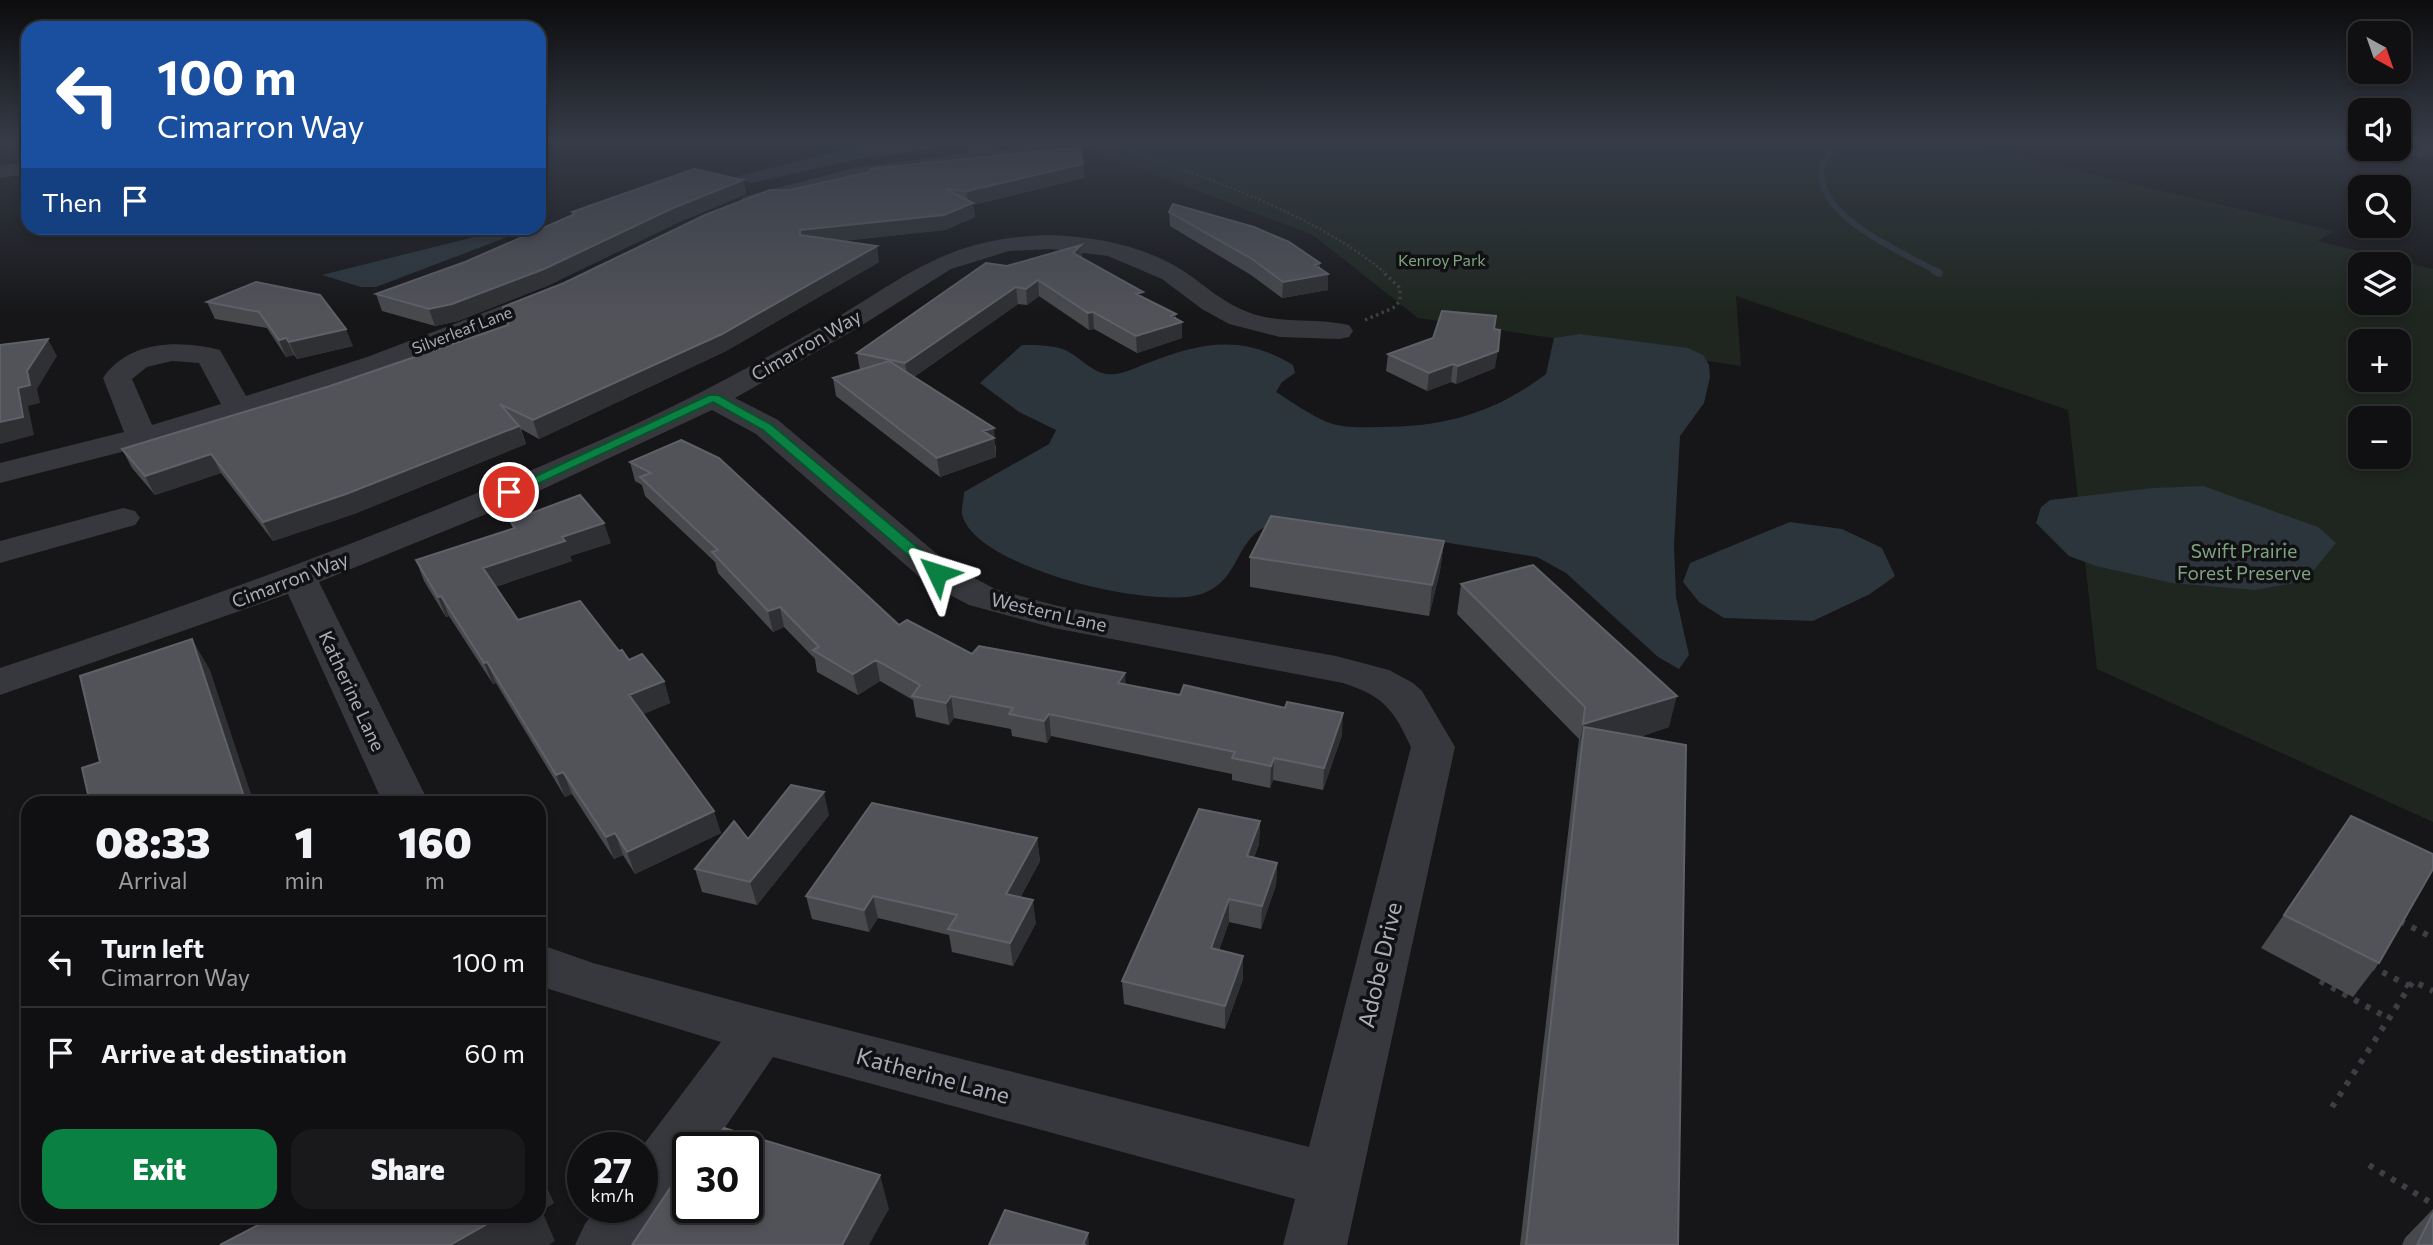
<!DOCTYPE html>
<html lang="en">
<head>
<meta charset="utf-8">
<style>
	body { margin:0; font-family:Commissioner,sans-serif; background:#19191b; color:#f1f3f6; height:100vh; display:flex; flex-direction:column; font-size:26px; white-space:nowrap }
	* { box-sizing:border-box; margin:0 }
	p { font-size:23px; color:#9c9d9f }
	.icon { flex:none; width:38px; height:38px; fill:none; stroke:currentColor; stroke-width:2; stroke-linecap:round; stroke-linejoin:round }
	.map { position:relative; flex:1; overflow:hidden }
	.panel { position:absolute; left:21px; top:796px; width:525px; height:427px; display:flex; flex-direction:column; background:#101012; border-radius:21px; box-shadow:0 4px 10px #0003,0 0 0 2px #303032 }
	.panel>* { flex:none }
	.top-card { position:absolute; left:21px; top:21px; width:525px; height:214px; border-radius:21px; box-shadow:0 4px 10px #0003,0 0 0 2px #303032; background:#1a4fa0; color:#fff; overflow:hidden }
	.needle { width:46px; rotate:140deg }
	.buttons { position:absolute; left:2348px; top:21px; display:grid; gap:14px }
	.buttons a { display:grid; place-items:center; width:63px; height:63px; border-radius:14px; background:#101012; box-shadow:0 4px 10px #0003,0 0 0 2px #303032; font-size:35px }
	.speed { position:absolute; left:567px; top:1132px; display:flex; gap:14px; font-size:35px; font-weight:700; text-align:center }
	.speed>* { display:grid; place-content:center; width:91px; height:91px; border-radius:50%; background:#101012; box-shadow:0 4px 10px #0003,0 0 0 2px #303032; line-height:1 }
	.speed small { font-size:18px; font-weight:400 }
	.speed .limit { border:4px solid #111; border-radius:10px; background:#fff; color:#111 }
	.pin { position:absolute; display:grid; place-items:center; width:60px; height:60px; color:#fff; margin:-30px; border:4px solid #fff; border-radius:50%; box-shadow:0 2px 7px #0007 }
	.me { position:absolute; width:77px; margin:-38px; rotate:311deg; stroke-linejoin:round; filter:drop-shadow(0 0 5px #0008) }
	.turn { display:flex; align-items:center; gap:24px; height:147px; padding:0 21px; font-size:32px }
	.turn .icon { width:91px; height:91px; stroke-width:2.5 }
	.turn b { display:block; font-size:49px; line-height:60px }
	.then { display:flex; align-items:center; height:66px; padding:0 21px; background:#0003; gap:14px; font-size:26px }
	.eta { display:flex; justify-content:space-evenly; align-items:center; height:119px; text-align:center }
	.eta b { font-size:42px; font-weight:800; line-height:49px }
	.cta { display:flex; gap:14px; margin-top:auto; padding:14px 21px }
	.cta a { flex:1; height:80px; border-radius:21px; background:#0b8043; color:#fff; font-size:28px; font-weight:800; line-height:80px; text-align:center }
	.cta a+a { background:#19191b; color:#f1f3f6 }
	ul { padding:0; list-style:none }
	li { display:flex; align-items:center; gap:21px; height:91px; padding:0 21px; border-top:2px solid #303032 }
	li div { flex:1 }
	li b { display:block; font-size:26px }
	li em { font-style:normal }
	.map>svg:first-child { display:block }
</style>
</head>
<body>
<div class="map">
<svg width="2433" height="1245" viewBox="0 0 2433 1245">
	<rect width="100%" height="100%" fill="#161618"/>
	<path fill="#1e261f" fill-rule="evenodd" d="M1068 141H1951L2333 231 2318 241 2433 269V822L2097 669 2068 410 1736 296 1741 366 1418 318 1313 235ZM2361 264H2399V303H2361ZM2361 341H2399V380H2361ZM2361 418H2399V457H2361Z"/>
	<path fill="#2c353c" d="M877 141H937L930 149 855 160 760 181 751 183 735 177Z
		M510 228H531L376 287H361L322 275Z
		M1580 334 1688 348 1703 355 1709 365 1710 377 1704 403 1680 436 1674 546 1676 597 1689 655 1679 669 1658 657 1566 573 1537 557 1311 521C1296 522 1276 521 1263 528 1235 544 1239 579 1204 593 1159 612 973 568 962 514 961 508 964 499 964 492L1049 444 1056 430 1019 412 980 383 1022 345C1037 345 1052 345 1065 350 1079 356 1091 372 1107 374 1121 376 1136 367 1148 363 1201 342 1242 334 1293 365L1295 373 1282 382 1276 392C1292 402 1310 415 1327 422 1345 429 1363 427 1381 427 1444 427 1495 413 1546 374L1554 338Z
		M2203 486 2318 527 2336 543 2305 581 2255 590 2172 583 2096 566 2069 556 2036 523 2041 507 2050 500 2153 488Z
		M1790 522 1842 529 1882 548 1895 576 1870 594 1813 621 1724 618 1699 602 1683 582 1690 563Z"/>
	<g fill="none" stroke-linecap="round" stroke-linejoin="round">
		<path stroke="#2c353c" stroke-width="6" d="M1841 141C1834 149 1824 156 1822 167 1812 216 1906 254 1938 272"/>
		<path stroke="#2c353c" stroke-width="8" d="M1935 271 1939 273"/>
		<path stroke="#3d3f44" stroke-width="2.5" stroke-dasharray="2 2.5" stroke-linecap="butt" d="M1103 141C1194 174 1310 210 1384 272"/>
		<path stroke="#3d3f44" stroke-width="3.5" stroke-dasharray="2.5 3.5" stroke-linecap="butt" d="M1365 320 1393 308 1400 301V288L1382 271"/>
		<path stroke="#3d3f44" stroke-width="6" stroke-dasharray="5 8" stroke-linecap="butt" d="M2400 921 2433 938
			M2371 966 2409 986
			M2320 981 2388 1018
			M2332 1107 2413 981 2433 991
			M2369 1165 2433 1204"/>
		<path fill="#37383d" fill-rule="evenodd" d="M1021 141H1041L1045 148 1036 155 1013 161 855 180 751 209 740 202 743 197 854 168 969 153 966 148 976 142C994 147 1004 154 1024 146Z
			M2433 142V155L2420 159 2410 153 2413 149Z
			M28 162V174L0 178V166Z
			M1051 235C1098 237 1145 246 1185 272 1206 286 1223 303 1248 312 1281 325 1315 317 1349 325L1353 331 1349 337 1339 339 1280 337 1229 324 1202 309 1162 279 1108 256 1051 249 1009 251 951 269 856 329 735 398 778 420 950 565 995 589 1058 606 1336 656 1389 670 1413 683 1422 691 1455 747 1347 1245H1283L1295 1199 773 1057 711 1148H688V1181L644 1245H575L585 1224 597 1208H642L641 1148 721 1042 539 986V944L593 963 761 1008 1309 1147 1411 747C1393 709 1384 696 1343 683L1054 628 969 605 924 581 756 434 712 410 511 504 319 582 429 803H383L288 594 0 695V668C217 597 430 518 638 423 700 394 761 361 821 327 907 277 945 237 1051 235Z
			M554 286 563 289 567 294 563 299 387 369 200 432 0 483V463L124 432 103 378C129 340 179 340 220 350L246 396 367 357ZM172 361 199 363 221 404 152 425 132 379 147 367Z
			M123 508 135 511 140 518 135 525 0 563V541Z"/>
	</g>
	<path fill="#47494d" d="M1083 164 1084 178 973 205 975 217 945 230 842 241 879 262 726 351 539 439 521 429 526 444 354 514 273 541 221 473 155 495 132 468 122 449 330 386 508 325 564 283 790 190Z
		M743 180 746 194 677 223 549 285 458 321 435 326 382 311 376 294 465 262 573 215 572 212Z
		M1169 212 1320 263V268L1328 274V290L1282 298 1251 275 1170 226Z
		M1081 245 1082 258 1182 322V338L1137 353 1094 329 1089 330 1039 296 1027 305 1018 304 914 377 996 446V457L940 477 836 396 833 378 860 370 857 353 1007 266Z
		M256 282 353 346 297 359 294 355 286 357 267 328 215 319 207 302Z
		M1494 329 1495 368 1456 384 1451 382 1427 391 1386 371 1388 354Z
		M681 440 899 625 972 654 1125 673V685L1342 735 1323 790 1273 780 1270 788 1232 780V774L1051 736 1047 743 1012 736 1011 729 954 718 949 725 916 717 913 700 880 681 858 695 817 672 815 659 784 627 773 632 718 573 715 562 645 496 642 485 635 481 630 462Z
		M510 521 611 543 570 556 572 561 495 587 518 620 619 651 629 660 664 681 670 703 643 714 721 833 635 874 623 855 614 859 572 794 565 797 496 683 493 684 449 616 446 617 424 581 416 560 513 529Z
		M1444 541 1440 571 1429 616 1250 587V557Z
		M1461 584 1669 727 1639 737 1678 1245H1520L1579 739 1457 614Z
		M829 815 757 905 702 892 695 869 748 839Z
		M2351 816 2379 963 2353 997 2261 948Z
		M1260 821 1259 844 1254 858 1277 863 1276 885 1261 929 1229 922 1219 950 1243 956V979L1225 1029 1124 1004 1122 981Z
		M1037 838 1040 861 1020 898 1036 923 1013 966 952 952 949 935 878 918 869 932 812 919 806 896Z
		M2433 1209V1245H2402L2405 1238Z"/>
	<path fill="#2f3033" d="M1083 164 1084 178 973 205 975 217 945 230 803 245 800 235V230L968 205 967 191Z
		M743 180 746 194 677 223 549 285 458 321 435 326 429 309 673 208Z
		M360 228H378L361 231Z
		M1081 245 1082 260 1073 253Z
		M877 246 879 262 726 351 539 439 533 420Z
		M1320 263 1319 276 1328 274V290L1282 298 1283 282 1315 265Z
		M1038 280 1039 296 1027 305 1026 289Z
		M1016 287 1018 304 908 381 905 363Z
		M1093 312 1094 329 1089 330 1088 313Z
		M1176 314V324L1182 322V338L1137 353 1136 336Z
		M346 329 353 346 297 359 289 342Z
		M286 338 294 355 286 357 279 340Z
		M48 339 57 356 37 389 40 403 28 406 34 435 0 444V422L27 371Z
		M1498 351 1495 368 1456 384 1458 366Z
		M1453 364 1451 382 1427 391 1429 373Z
		M519 426 526 444 354 514 273 541 263 522Z
		M994 428 996 457 940 477 937 458 983 431Z
		M211 454 221 473 155 495 145 476Z
		M604 523 611 543 570 556 572 561 491 588 483 568 562 537Z
		M1444 541 1440 571 1429 616 1432 585Z
		M441 596 449 616 446 617 438 597Z
		M780 607 784 627 773 632 768 611Z
		M192 639 210 670 254 803H246Z
		M876 660 880 681 858 695 853 674Z
		M487 662 496 683 493 684 484 663Z
		M1125 673 1126 694 1118 683Z
		M664 681 670 703 637 717 629 695Z
		M951 696 954 718 949 725 946 703Z
		M1677 696 1669 727 1580 755 1584 727 1577 756 1583 724Z
		M1343 713 1342 735 1323 790 1324 768Z
		M1049 714 1051 736 1047 743 1044 721Z
		M1274 758 1273 780 1270 788 1271 766Z
		M563 772 572 794 565 797 556 775Z
		M824 792 829 815 757 905 750 882Z
		M714 811 721 833 635 874 627 852Z
		M1260 821 1259 844 1246 879 1247 856Z
		M615 833 623 855 614 859 606 837Z
		M1037 838 1040 861 1009 917 1006 894Z
		M1277 863 1276 885 1261 929 1262 906Z
		M873 896 878 918 869 932 864 910Z
		M1229 899V922L1211 971V948Z
		M1033 900 1036 923 1013 966 1010 943Z
		M1243 956V979L1225 1029V1006Z
		M539 1170 554 1203 542 1211 555 1241 549 1245H450L501 1216H539Z
		M880 1175 889 1209 869 1245H842Z
		M1088 1233 1089 1245H1083Z"/>
	<path fill="#525359" stroke="#5f6168" stroke-width="2" d="M1080 147 1083 164 967 191 945 189 973 203 944 215 800 230V235L877 246 722 334 533 420 500 404 519 426 346 494 263 522 211 454 145 476 122 449 330 386 508 325 503 307 564 283 705 215 770 190H790L870 172V169Z
		M694 169 743 180 673 208 544 269 452 304 429 309 376 294 465 262 575 214 572 212Z
		M1173 204 1254 227 1289 242 1320 263 1315 265 1328 274 1283 282 1252 259 1169 212Z
		M1081 245 1073 253 1143 292 1136 294 1176 314 1171 316 1182 322 1136 336 1093 312 1088 313 1038 280 1026 289 1016 287 905 363 857 353 986 263 1007 266Z
		M256 282 320 295 346 329 289 342 286 338 279 340 259 312 207 302Z
		M1442 311 1496 316 1494 329 1500 330 1498 351 1458 366 1453 364 1429 373 1388 354 1433 338Z
		M48 339 27 371 30 385 18 388 23 417 0 422V345Z
		M889 361 994 428 983 431 994 438 937 458 833 378Z
		M681 440 719 458 899 625 907 620 972 654 979 646 1125 673 1118 683 1180 695 1184 685 1285 708 1287 702 1343 713 1324 768 1274 758 1271 766 1232 758 1235 752 1049 714 1044 721 1009 714 1013 708 951 696 946 703 912 696 920 685 876 660 853 674 813 650 819 647 780 607 768 611 712 552 718 550 640 477 651 473 630 462Z
		M580 495 604 523 562 537 565 541 483 568 518 620 580 601 619 651 622 650 629 660 642 654 664 681 629 695 714 811 627 852 615 833 606 837 563 772 556 775 487 662 484 663 441 596 438 597 416 560 515 528 510 521Z
		M1271 516 1444 541 1432 585 1250 557Z
		M1533 565 1677 696 1583 724 1585 707 1461 584Z
		M192 639 246 803H90L82 768 100 762 80 676Z
		M1584 727 1686 745 1678 1245H1526Z
		M791 785 824 792 750 882 695 869 734 821 748 839Z
		M872 803 1037 838 1006 894 1033 900 1010 943 948 929 957 915 873 896 864 910 806 896Z
		M1199 809 1260 821 1247 856 1277 863 1262 906 1229 899 1211 948 1243 956 1225 1006 1122 981Z
		M2351 816 2433 854V869L2379 963 2284 915Z
		M724 1128 880 1175 842 1245H632L687 1163 688 1208H747V1148H709Z
		M1005 1210 1088 1233 1083 1244 1086 1245H989Z
		M2433 1213V1245H2417Z
		M275 1216H501L450 1245H220Z"/>
	<linearGradient id="sky" x2="0" y2="1"><stop stop-color="#0c0c0d"/><stop offset="0.45" stop-color="#363c48"/><stop offset="1" stop-color="#363c48" stop-opacity="0"/></linearGradient>
	<rect width="2433" height="315" fill="url(#sky)"/>
	<path fill="#0b8043" stroke="#07532c" stroke-width="2" d="M709 395H718L772 425 943 569V576H932L763 430 713 402 514 495 502 492Z"/>
	<g text-anchor="middle" stroke-width="7" stroke-linejoin="round" paint-order="stroke">
		<g font-size="16" fill="#7fa381" stroke="#111113">
			<text x="1442" y="266">Kenroy Park</text>
		</g>
		<g font-size="16" fill="#a8adb8" stroke="#111113">
			<text transform="translate(462 330) rotate(-21)" y="6">Silverleaf Lane</text>
		</g>
		<g font-size="19" fill="#a8adb8" stroke="#111113">
			<text transform="translate(806 345) rotate(-30)" y="7">Cimarron Way</text>
			<text transform="translate(290 580) rotate(-21)" y="7">Cimarron Way</text>
			<text transform="translate(1049 612) rotate(13)" y="7">Western Lane</text>
			<text transform="translate(352 691) rotate(65)" y="7">Katherine Lane</text>
		</g>
		<g font-size="19" fill="#7fa381" stroke="#111113">
			<text x="2244" y="558">Swift Prairie<tspan x="2244" dy="22">Forest Preserve</tspan></text>
		</g>
		<g font-size="23" fill="#a8adb8" stroke="#111113">
			<text transform="translate(1380 965) rotate(-77)" y="8">Adobe Drive</text>
			<text transform="translate(933 1076) rotate(15)" y="8">Katherine Lane</text>
		</g>
	</g>
</svg>
<div class="buttons">
<a><svg class="needle" viewBox="-14 -14 28 28"><path d="M0-13l5 13h-10z" fill="#e53935"/><path d="M0 13l5-13h-10z" fill="#9c9d9f"/></svg></a>
<a><svg class="icon" aria-label="sound" viewBox="0 0 24 24"><path d="M4 9h4l5-4v14l-5-4H4zM17 9q2 3 0 6"/></svg></a>
<a><svg class="icon" aria-label="search" viewBox="0 0 24 24"><circle cx="10" cy="10" r="6"/><path d="M15 15l6 6"/></svg></a>
<a><svg class="icon" aria-label="layers" viewBox="0 0 24 24"><path d="M12 4l9 5-9 5-9-5zM3 14l9 5 9-5"/></svg></a>
<a>+</a>
<a>−</a>
</div>
<div class="speed"><div>27<small>km/h</small></div><div class="limit">30</div></div>
<div class="pin" style="left:509px;top:492px;background:#d93025"><svg class="icon" aria-label="arrive" viewBox="0 0 24 24"><path d="M6 21V4h12l-3 4 3 4H6"/></svg></div>
<svg class="me" style="left:937px;top:573px" viewBox="-20 -20 40 40"><path d="M0-17L14 15 0 8-14 15z" fill="#0b8043" stroke="#fff" stroke-width="4"/></svg>
<div class="top-card">
<div class="turn"><svg class="icon" aria-label="left" viewBox="0 0 24 24"><path d="M17 20v-9H6M10 6l-5 5 5 5"/></svg><div><b>100 m</b>Cimarron Way</div></div>
<div class="then">Then<svg class="icon" aria-label="arrive" viewBox="0 0 24 24"><path d="M6 21V4h12l-3 4 3 4H6"/></svg></div>
</div>
<section class="panel">
<div class="eta">
<div><b>08:33</b><p>Arrival</p></div>
<div><b>1</b><p>min</p></div>
<div><b>160</b><p>m</p></div>
</div>
<ul>
<li><svg class="icon" aria-label="left" viewBox="0 0 24 24"><path d="M17 20v-9H6M10 6l-5 5 5 5"/></svg><div><b>Turn left</b><p>Cimarron Way</p></div><em>100 m</em></li>
<li><svg class="icon" aria-label="arrive" viewBox="0 0 24 24"><path d="M6 21V4h12l-3 4 3 4H6"/></svg><div><b>Arrive at destination</b></div><em>60 m</em></li>
</ul>
<div class="cta"><a>Exit</a><a>Share</a></div>
</section>
</div>
</body>
</html>
